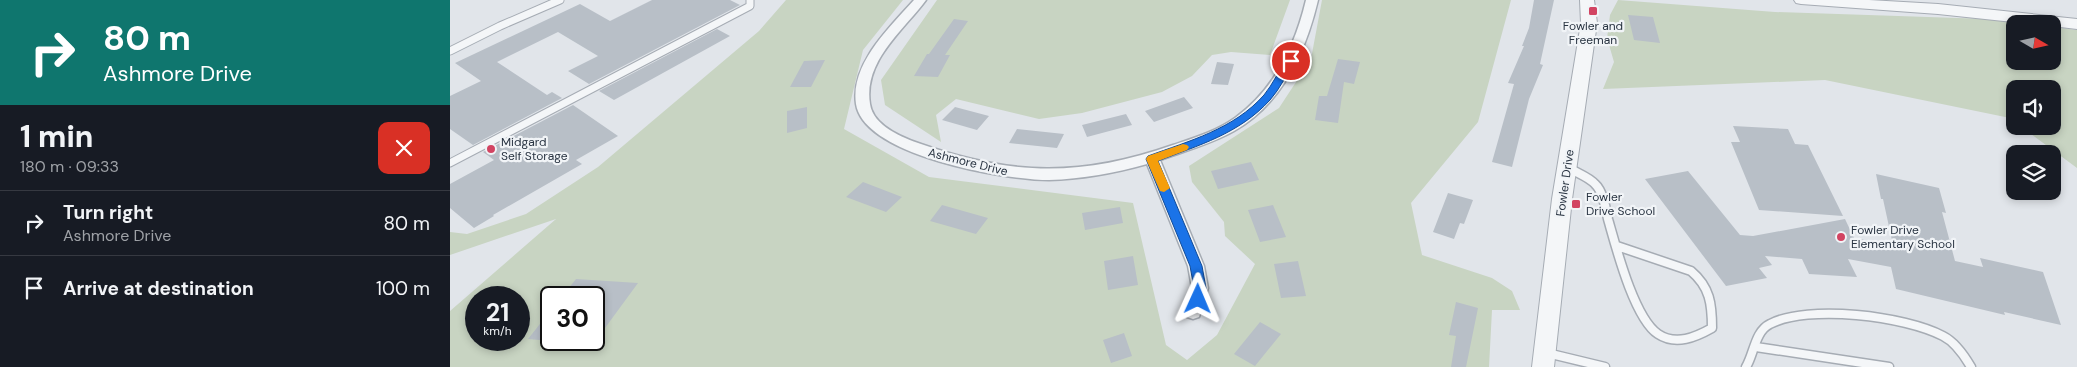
<!DOCTYPE html>
<html lang="en">
<head>
<meta charset="utf-8">
<style>
	body { margin:0; font-family:"DM Sans",sans-serif; background:#242831; color:#f1f3f6; height:100vh; display:flex; flex-direction:column; font-size:19px; white-space:nowrap }
	* { box-sizing:border-box; margin:0 }
	p { font-size:16px; color:#9ea1a6 }
	.icon { flex:none; width:28px; height:28px; fill:none; stroke:currentColor; stroke-width:2; stroke-linecap:round; stroke-linejoin:round }
	.map { position:relative; flex:1; overflow:hidden }
	.side { display:flex; flex-direction:column; background:#171b24; width:450px }
	.side>* { flex:none }
	.top-card { background:#0f766e; color:#fff; overflow:hidden }
	.needle { width:32px; rotate:99deg }
	.controls { position:absolute; left:1556px; top:15px; display:grid; gap:10px }
	.controls a { display:grid; place-items:center; width:55px; height:55px; border-radius:10px; background:#171b24; box-shadow:0 2px 8px #0003; font-size:25px }
	.speed { position:absolute; left:15px; top:286px; display:flex; gap:10px; font-size:25px; font-weight:700; text-align:center }
	.speed>* { display:grid; place-content:center; width:65px; height:65px; border-radius:50%; background:#171b24; box-shadow:0 2px 8px #0003; line-height:1 }
	.speed small { font-size:12px; font-weight:400 }
	.speed .limit { border:2px solid #111; border-radius:8px; background:#fff; color:#111 }
	.pin { position:absolute; display:grid; place-items:center; width:42px; height:42px; color:#fff; margin:-21px; border:2px solid #fff; border-radius:50%; box-shadow:0 1px 5px #0007 }
	.me { position:absolute; width:55px; margin:-28px; rotate:1deg; stroke-linejoin:round; filter:drop-shadow(0 0 4px #0008) }
	.turn { display:flex; align-items:center; gap:18px; height:105px; padding:0 20px; font-size:22px }
	.turn .icon { width:65px; height:65px; stroke-width:2.5 }
	.turn b { display:block; font-size:35px; line-height:42px }
	.round { display:grid; place-items:center; flex:none; width:52px; height:52px; border-radius:10px; background:#242831 }
	.summary { display:flex; align-items:center; justify-content:space-between; height:85px; padding:0 20px }
	h1 { font-size:30px; font-weight:800; line-height:38px }
	ul { padding:0; list-style:none }
	li { display:flex; align-items:center; gap:15px; height:65px; padding:0 20px; border-top:1px solid #363941 }
	li div { flex:1 }
	li b { display:block; font-size:19px }
	li em { font-style:normal }
	main { display:flex; flex:1; min-height:0 }
	.map>svg:first-child { display:block }
</style>
</head>
<body>
<main>
<section class="side">
<div class="top-card">
<div class="turn"><svg class="icon" aria-label="right" viewBox="0 0 24 24"><path d="M7 20v-9h11M14 6l5 5-5 5"/></svg><div><b>80 m</b>Ashmore Drive</div></div>
</div>
<div class="summary"><div><h1>1 min</h1><p>180 m · 09:33</p></div><a class="round" style="background:#d93025;color:#fff"><svg class="icon" aria-label="close" viewBox="0 0 24 24"><path d="M6 6l12 12M18 6L6 18"/></svg></a></div>
<ul>
<li><svg class="icon" aria-label="right" viewBox="0 0 24 24"><path d="M7 20v-9h11M14 6l5 5-5 5"/></svg><div><b>Turn right</b><p>Ashmore Drive</p></div><em>80 m</em></li>
<li><svg class="icon" aria-label="arrive" viewBox="0 0 24 24"><path d="M6 21V4h12l-3 4 3 4H6"/></svg><div><b>Arrive at destination</b></div><em>100 m</em></li>
</ul>
</section>
<div class="map">
<svg width="1627" height="367" viewBox="0 0 1627 367">
	<rect width="100%" height="100%" fill="#e1e5ea"/>
	<path fill="#c8d4c2" fill-rule="evenodd" d="M336 0H453L413 50 394 129 479 177 683 203 716 345 737 360 767 335 805 264 775 236 774 222 742 182 739 166 829 108 861 59 872 0H1061L1028 122 961 203 972 255 1042 278 1062 291 1070 310H1042L1039 367H0V311L106 219 0 255V232L17 234 76 214 148 167 309 31ZM26 298H69V340H26ZM101 298H144V340H101Z
		M487 0H840L820 55 781 52 762 55 742 76 712 92 632 113 589 119 506 99 486 115 491 142 435 105 431 80Z
		M1168 0 1325 12 1538 19 1577 24H1565V61H1602L1603 27 1627 30V168L1570 126H1602V89H1565V122L1560 118 1375 80 1153 89 1164 62 1157 38 1160 15Z"/>
	<path fill="#b8bfc7" d="M202 0H280L290 5 139 84 118 71 148 56 108 32 47 62 97 95 102 92 112 98 23 145 0 129V96L31 81 5 63 130 4 160 21Z
		M1084 0H1104L1090 64 1093 65 1079 99 1062 167 1042 162 1064 84 1058 83 1074 46H1072L1079 28Z
		M1178 15 1203 17 1210 43 1184 40Z
		M504 19 518 21 495 55H500L488 77 464 76 477 54H479Z
		M267 29 280 36 164 100 149 91Z
		M888 59 910 62 904 84 894 82 888 123 865 120 869 96H877Z
		M375 60 361 87H340L354 61Z
		M767 62 784 64 778 85 761 84Z
		M734 97 743 108 704 122 695 111Z
		M123 105 168 136 126 160 132 164 43 215 44 216 24 228 0 208V184L44 160 33 152Z
		M357 107V128L337 133V111Z
		M505 107 539 116 527 130 492 120Z
		M676 114 682 125 637 137 632 125Z
		M1283 126 1338 129 1345 144 1358 145 1393 216 1309 210 1281 142H1290Z
		M567 129 614 134 607 148 559 143Z
		M801 162 809 180 768 189 761 171Z
		M1238 171 1290 235 1303 236 1395 219 1404 238 1443 245 1433 199H1431L1426 174 1489 188 1496 213 1492 212 1505 261 1533 267 1530 258 1593 272 1611 325 1554 312 1555 315 1446 289 1441 267 1398 259 1407 277 1359 274 1352 259 1315 256 1322 265 1309 268 1317 278 1276 286 1195 179Z
		M413 182 452 197 436 212 396 197Z
		M998 193 1023 200 1014 224 1010 223 1004 239 983 232Z
		M492 205 538 218 526 234 480 221Z
		M823 205 836 237 810 242 798 210Z
		M670 207 673 223 635 230 632 213Z
		M683 256 688 285 658 290 654 261Z
		M848 261 856 296 831 298 824 264Z
		M126 279 188 283 144 343V298H111Z
		M1006 302 1028 308 1016 367H1001L1006 336 999 335Z
		M101 310V341L78 339Z
		M810 322 831 334 805 366 784 354Z
		M674 333 682 356 661 363 653 340Z"/>
	<g fill="none" stroke-linecap="round" stroke-linejoin="round">
		<defs>
			<path id="service-far1" d="M0 51 50 26 110 0
				M0 163 300 6V0"/>
			<path id="service" d="M1119 168C1127 173 1139 177 1145 184 1153 191 1156 209 1158 219 1166 247 1184 318 1208 334 1226 346 1246 337 1262 328 1262 304 1260 287 1241 271L1167 246
				M1306 347 1439 367
				M1097 353 1155 367
				M1296 367C1304 354 1305 331 1320 324 1358 304 1455 316 1493 336 1505 342 1514 355 1521 367"/>
			<path id="minor" d="M464 0H476C454 30 413 61 420 104 423 126 453 138 471 144 562 176 632 177 723 145 744 138 767 131 785 118 825 89 845 46 856 0H868C856 51 832 104 784 131 761 144 735 151 710 160L754 266 758 288 749 317 743 319 737 317 734 312 742 288 738 266 697 164C665 173 633 179 599 180 556 180 414 156 406 104 400 64 440 27 464 0Z"/>
			<path id="tertiary" d="M1130 0H1144L1147 23 1122 199 1104 367H1082L1102 199 1131 23Z
				M1344 0H1419L1488 4 1627 19V29L1602 26V24H1582L1488 14 1351 4 1346 3Z"/>
		</defs>
		<use href="#service-far1" stroke="#a6acb4" stroke-width="9"/>
		<use href="#service" stroke="#a6acb4" stroke-width="11"/>
		<use href="#minor" stroke="#a6acb4" stroke-width="3"/>
		<use href="#tertiary" stroke="#a6acb4" stroke-width="2"/>
		<use href="#service-far1" stroke="#f4f6f8" stroke-width="7"/>
		<use href="#service" stroke="#f4f6f8" stroke-width="8"/>
		<use href="#minor" fill="#f4f6f8" fill-rule="evenodd"/>
		<use href="#tertiary" fill="#f4f6f8" fill-rule="evenodd"/>
	</g>
	<path fill="#1a73e8" stroke="#114b97" d="M841 58 846 61C837 73 830 89 820 100 789 134 749 145 708 161L752 266 756 288 752 303 748 304 743 303 741 299 744 288 740 266 696 159 698 156C739 141 784 129 814 95 823 84 829 70 837 59Z"/>
	<path fill="#f59e0b" d="M733 144 737 145 739 147 737 150 708 161 720 188 714 192 710 191 696 159 698 156Z"/>
	<g fill="#d24462" stroke="#f1f4f7" stroke-width="2">
		<rect x="1138" y="6" width="10" height="10" rx="2.5"/>
		<circle cx="41" cy="149" r="5"/>
		<rect x="1121" y="199" width="10" height="10" rx="2.5"/>
		<circle cx="1391" cy="237" r="5"/>
	</g>
	<g text-anchor="middle" stroke-width="4.5" stroke-linejoin="round" paint-order="stroke">
		<g font-size="12" fill="#293442" stroke="#f1f4f7" text-anchor="start">
			<text x="1143" y="30" text-anchor="middle">Fowler and<tspan x="1143" dy="14">Freeman</tspan></text>
			<text x="51" y="146">Midgard<tspan x="51" dy="14">Self Storage</tspan></text>
			<text x="1136" y="201">Fowler<tspan x="1136" dy="14">Drive School</tspan></text>
			<text x="1401" y="234">Fowler Drive<tspan x="1401" dy="14">Elementary School</tspan></text>
		</g>
		<g font-size="12" fill="#293442" stroke="#f1f4f7">
			<text transform="translate(518 162) rotate(14)" y="4">Ashmore Drive</text>
			<text transform="translate(1115 183) rotate(-82)" y="4">Fowler Drive</text>
		</g>
	</g>
</svg>
<div class="controls">
<a><svg class="needle" viewBox="-14 -14 28 28"><path d="M0-13l5 13h-10z" fill="#e53935"/><path d="M0 13l5-13h-10z" fill="#9ea1a6"/></svg></a>
<a><svg class="icon" aria-label="sound" viewBox="0 0 24 24"><path d="M4 9h4l5-4v14l-5-4H4zM17 9q2 3 0 6"/></svg></a>
<a><svg class="icon" aria-label="layers" viewBox="0 0 24 24"><path d="M12 4l9 5-9 5-9-5zM3 14l9 5 9-5"/></svg></a>
</div>
<div class="speed"><div>21<small>km/h</small></div><div class="limit">30</div></div>
<div class="pin" style="left:841px;top:61px;background:#d93025"><svg class="icon" aria-label="arrive" viewBox="0 0 24 24"><path d="M6 21V4h12l-3 4 3 4H6"/></svg></div>
<svg class="me" style="left:748px;top:299px" viewBox="-20 -20 40 40"><path d="M0-17L14 15 0 8-14 15z" fill="#1a73e8" stroke="#fff" stroke-width="4"/></svg>
</div>
</main>
</body>
</html>
